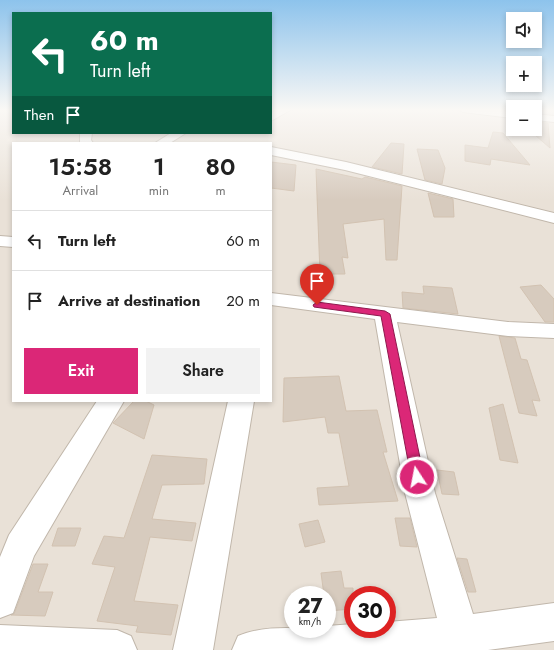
<!DOCTYPE html>
<html lang="en">
<head>
<meta charset="utf-8">
<style>
	body { margin:0; font-family:Jost,sans-serif; background:#f2f2f2; color:#222; height:100vh; display:flex; flex-direction:column; font-size:15px; white-space:nowrap }
	* { box-sizing:border-box; margin:0 }
	p { font-size:13px; color:#767676 }
	.icon { flex:none; width:22px; height:22px; fill:none; stroke:currentColor; stroke-width:2; stroke-linecap:round; stroke-linejoin:round }
	.map { position:relative; flex:1; overflow:hidden }
	.drawer { position:absolute; left:12px; top:142px; width:260px; height:260px; display:flex; flex-direction:column; background:#fff; border-radius:0px; box-shadow:0 2px 6px #0003 }
	.drawer>* { flex:none }
	.top-card { position:absolute; left:12px; top:12px; width:260px; height:122px; border-radius:0px; box-shadow:0 2px 6px #0003; background:#0b6e4f; color:#fff; overflow:hidden }
	.fabs { position:absolute; left:506px; top:12px; display:grid; gap:8px }
	.fabs a { display:grid; place-items:center; width:36px; height:36px; border-radius:0px; background:#fff; box-shadow:0 2px 6px #0003; font-size:20px }
	.speed { position:absolute; left:284px; top:586px; display:flex; gap:8px; font-size:20px; font-weight:700; text-align:center }
	.speed>* { display:grid; place-content:center; width:52px; height:52px; border-radius:50%; background:#fff; box-shadow:0 2px 6px #0003; line-height:1 }
	.speed small { font-size:10px; font-weight:400 }
	.speed .limit { border:6px solid #d22; background:#fff; color:#111 }
	.pin { position:absolute; display:grid; place-items:center; width:34px; height:34px; color:#fff; margin:-41px -17px; border-radius:50% 50% 50% 0; rotate:-45deg; box-shadow:0 0 4px #0007 }
	.pin .icon { rotate:45deg }
	.me { position:absolute; width:44px; margin:-22px; rotate:349deg; stroke-linejoin:round; filter:drop-shadow(0 0 3px #0008) }
	.turn { display:flex; align-items:center; gap:14px; height:84px; padding:0 12px; font-size:18px }
	.turn .icon { width:52px; height:52px; stroke-width:2.5 }
	.turn b { display:block; font-size:28px; line-height:34px }
	.then { display:flex; align-items:center; height:38px; padding:0 12px; background:#0003; gap:8px; font-size:15px }
	.eta { display:flex; justify-content:space-evenly; align-items:center; height:68px; text-align:center }
	.eta b { font-size:24px; font-weight:600; line-height:28px }
	.primary-button { display:flex; gap:8px; margin-top:auto; padding:8px 12px }
	.primary-button a { flex:1; height:46px; border-radius:0px; background:#db2777; color:#fff; font-size:16px; font-weight:600; line-height:46px; text-align:center }
	.primary-button a+a { background:#f2f2f2; color:#222 }
	ul { padding:0; list-style:none }
	li { display:flex; align-items:center; gap:12px; height:60px; padding:0 12px; border-top:1px solid #e0e0e0 }
	li div { flex:1 }
	li b { display:block; font-size:15px }
	li em { font-style:normal }
	.map>svg:first-child { display:block }
</style>
</head>
<body>
<div class="map">
<svg width="554" height="650" viewBox="0 0 554 650">
	<rect width="100%" height="100%" fill="#f5f0e9"/>
	<path fill="#e9e1d7" fill-rule="evenodd" d="M0 109H13V133H271V109H513V129H535V109H554V650H0ZM13 143H271V401H13ZM293 595H327V629H293ZM353 595H387V629H353Z"/>
	<path fill="#d7cbbe" stroke="#d2c2b1" d="M535 122 548 123 550 148 528 129H535Z
		M493 132 503 133 530 165 491 159 490 165 465 161V145L488 148Z
		M391 143 404 144 402 174 372 167Z
		M417 149 438 150 445 168 442 184 425 180Z
		M271 162 296 165 294 191 271 188Z
		M316 169 362 179 365 177 402 186 397 260H386L384 219 343 224 348 258 342 257 345 274H320Z
		M428 193 453 199 454 217H434Z
		M541 285 554 299V322H545L520 287Z
		M423 286 452 288 458 314 403 308 402 292 424 294Z
		M499 336 515 338 521 359 527 360 540 401 532 400 537 416 519 413Z
		M339 376 346 411 377 410 387 452H383L398 501 319 505 317 488 349 486 339 433H328L325 417 283 422 284 378Z
		M134 401H146L154 405 144 439 113 423Z
		M503 404 518 463 500 460 489 408Z
		M152 455 207 459 204 484 162 485 152 519 196 523 192 541 150 537 134 601 178 605 171 635 136 632 138 626 97 621 115 567 92 564 104 536 124 538Z
		M437 470 454 472 459 495 442 494Z
		M395 518H410L417 547 400 546Z
		M318 520 325 542 305 547 299 524Z
		M58 528H81L75 546H52Z
		M457 558 467 559 476 592H468Z
		M33 564H48L38 592H53L45 616 11 615 14 614Z
		M341 571 344 588H353V609L327 611V595H324L321 573Z"/>
	<g fill="none" stroke-linecap="round" stroke-linejoin="round">
		<defs>
			<path id="street" d="M279 109H292L271 121V113Z
				M458 109H492L513 112V118L463 112Z
				M535 114 554 116V122L535 120Z
				M80 133H92L91 140 93 143H80Z
				M171 133H186L170 143H155Z
				M271 147 346 162 554 213V223L345 170 271 155Z
				M0 236 13 237V247L0 246Z
				M271 293 508 322 554 324V338L508 336 397 322 435 493 473 614 554 603V641L488 650H232L238 636C267 624 297 629 327 629V626L353 624V629H387V622L437 618 405 493 375 319 271 305Z
				M97 401H124L34 556 13 613 0 618V557L9 535Z
				M228 401H254L213 650H173Z
				M0 625 117 630 131 636 137 650H0Z"/>
		</defs>
		<use href="#street" stroke="#c1b7ab" stroke-width="2"/>
		<use href="#street" fill="#fff" fill-rule="evenodd"/>
	</g>
	<linearGradient id="sky" x2="0" y2="1"><stop stop-color="#8dc3ec"/><stop offset="0.55" stop-color="#faf8f5"/><stop offset="1" stop-color="#faf8f5" stop-opacity="0"/></linearGradient>
	<rect width="554" height="200" fill="url(#sky)"/>
	<path fill="#db2777" stroke="#8e194d" d="M317 302 385 311 390 314 424 477 422 481 417 483 413 481 411 477 381 316 314 307 313 305Z"/>
</svg>
<div class="fabs">
<a><svg class="icon" aria-label="sound" viewBox="0 0 24 24"><path d="M4 9h4l5-4v14l-5-4H4zM17 9q2 3 0 6"/></svg></a>
<a>+</a>
<a>−</a>
</div>
<div class="speed"><div>27<small>km/h</small></div><div class="limit">30</div></div>
<div class="pin" style="left:317px;top:305px;background:#d93025"><svg class="icon" aria-label="arrive" viewBox="0 0 24 24"><path d="M6 21V4h12l-3 4 3 4H6"/></svg></div>
<svg class="me" style="left:417px;top:477px" viewBox="-20 -20 40 40"><circle r="17" fill="#db2777" stroke="#fff" stroke-width="3"/><path d="M0-11L8 9 0 5-8 9z" fill="#fff"/></svg>
<div class="top-card">
<div class="turn"><svg class="icon" aria-label="left" viewBox="0 0 24 24"><path d="M17 20v-9H6M10 6l-5 5 5 5"/></svg><div><b>60 m</b>Turn left</div></div>
<div class="then">Then<svg class="icon" aria-label="arrive" viewBox="0 0 24 24"><path d="M6 21V4h12l-3 4 3 4H6"/></svg></div>
</div>
<section class="drawer">
<div class="eta">
<div><b>15:58</b><p>Arrival</p></div>
<div><b>1</b><p>min</p></div>
<div><b>80</b><p>m</p></div>
</div>
<ul>
<li><svg class="icon" aria-label="left" viewBox="0 0 24 24"><path d="M17 20v-9H6M10 6l-5 5 5 5"/></svg><div><b>Turn left</b></div><em>60 m</em></li>
<li><svg class="icon" aria-label="arrive" viewBox="0 0 24 24"><path d="M6 21V4h12l-3 4 3 4H6"/></svg><div><b>Arrive at destination</b></div><em>20 m</em></li>
</ul>
<div class="primary-button"><a>Exit</a><a>Share</a></div>
</section>
</div>
</body>
</html>
